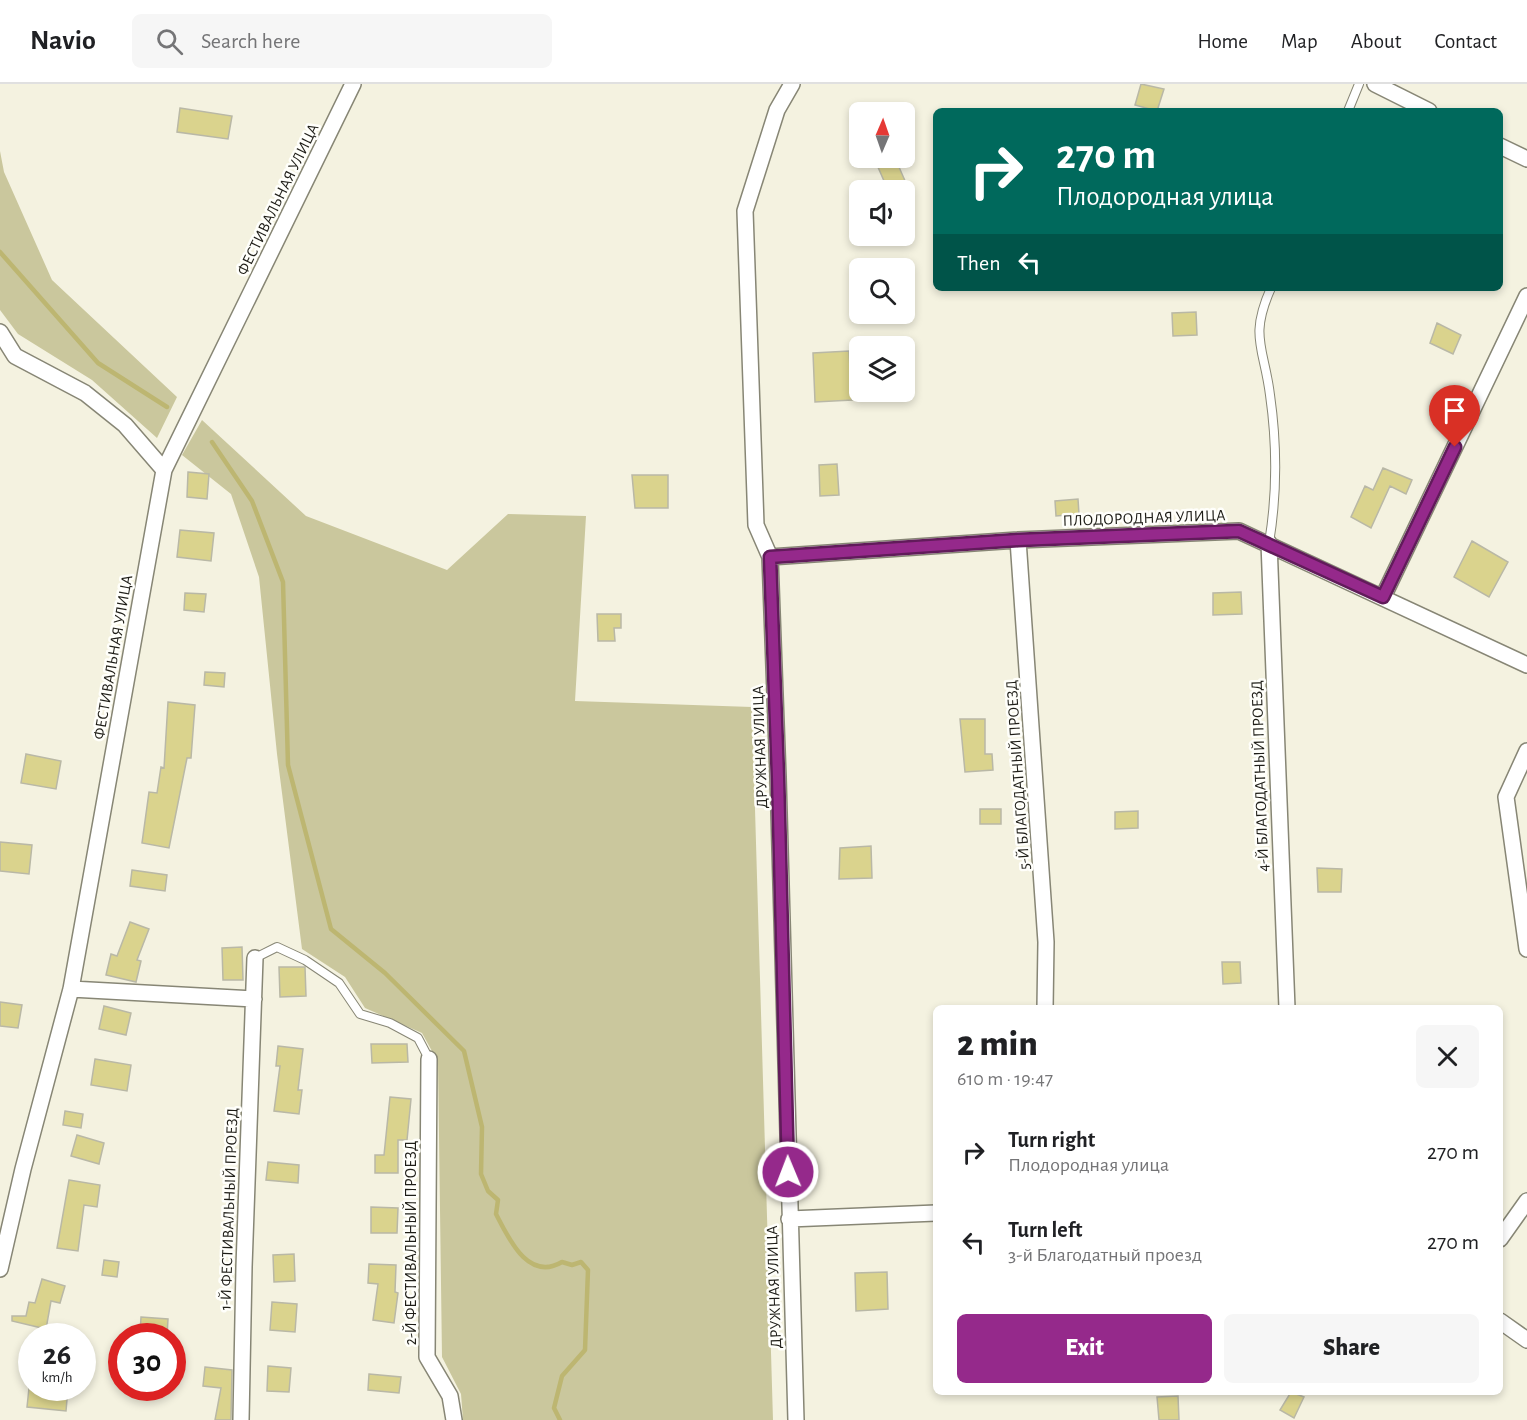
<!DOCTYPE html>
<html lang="en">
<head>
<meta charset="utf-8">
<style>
	body { margin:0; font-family:"Alegreya Sans",sans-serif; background:#f6f6f6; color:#202124; height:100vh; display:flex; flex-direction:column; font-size:22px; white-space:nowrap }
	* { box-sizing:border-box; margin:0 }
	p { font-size:20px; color:#757577 }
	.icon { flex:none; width:33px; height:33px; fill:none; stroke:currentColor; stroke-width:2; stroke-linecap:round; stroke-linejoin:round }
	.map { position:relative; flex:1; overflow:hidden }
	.side { position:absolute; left:933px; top:921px; width:570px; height:390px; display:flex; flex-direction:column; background:#fff; border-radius:9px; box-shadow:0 3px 9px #0003 }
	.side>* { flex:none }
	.hud { position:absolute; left:933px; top:24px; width:570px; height:183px; border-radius:9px; box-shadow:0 3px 9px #0003; background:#00695c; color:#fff; overflow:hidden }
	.needle { width:39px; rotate:2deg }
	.fabs { position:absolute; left:849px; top:18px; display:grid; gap:12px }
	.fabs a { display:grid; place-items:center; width:66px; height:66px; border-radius:9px; background:#fff; box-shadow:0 3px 9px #0003; font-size:30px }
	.speed { position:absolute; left:18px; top:1239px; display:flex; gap:12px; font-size:30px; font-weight:700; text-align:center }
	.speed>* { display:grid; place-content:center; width:78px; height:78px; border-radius:50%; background:#fff; box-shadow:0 3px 9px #0003; line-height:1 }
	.speed small { font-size:15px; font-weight:400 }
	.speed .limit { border:9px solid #d22; background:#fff; color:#111 }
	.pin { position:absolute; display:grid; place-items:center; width:51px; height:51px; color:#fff; margin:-62px -26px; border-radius:50% 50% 50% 0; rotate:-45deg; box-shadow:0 0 6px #0007 }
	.pin .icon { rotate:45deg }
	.me { position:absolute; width:66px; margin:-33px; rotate:359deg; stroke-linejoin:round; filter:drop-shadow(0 0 4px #0008) }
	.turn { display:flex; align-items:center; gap:21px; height:126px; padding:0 24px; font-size:27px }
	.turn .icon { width:78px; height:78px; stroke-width:2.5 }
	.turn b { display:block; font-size:42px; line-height:51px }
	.then { display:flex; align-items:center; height:57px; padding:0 24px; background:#0003; gap:12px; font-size:22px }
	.round { display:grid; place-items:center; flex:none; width:63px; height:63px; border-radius:9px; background:#f6f6f6 }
	.headline { display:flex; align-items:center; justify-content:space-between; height:102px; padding:0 24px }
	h1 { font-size:36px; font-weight:800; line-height:45px }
	.button { display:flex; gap:12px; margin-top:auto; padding:12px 24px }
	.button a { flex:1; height:69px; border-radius:9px; background:#95298b; color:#fff; font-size:24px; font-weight:800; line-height:69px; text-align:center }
	.button a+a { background:#f6f6f6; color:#202124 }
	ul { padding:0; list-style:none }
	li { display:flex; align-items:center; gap:18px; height:90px; padding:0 24px }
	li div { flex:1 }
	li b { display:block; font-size:22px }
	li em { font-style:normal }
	header { display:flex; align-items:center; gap:36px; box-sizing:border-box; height:84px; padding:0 30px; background:#fff; border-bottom:2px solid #e0e0e0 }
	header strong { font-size:28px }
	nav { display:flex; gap:33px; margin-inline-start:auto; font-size:21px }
	.search { width:420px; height:54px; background:#f6f6f6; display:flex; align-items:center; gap:15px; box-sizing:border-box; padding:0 21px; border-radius:9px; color:#757577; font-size:22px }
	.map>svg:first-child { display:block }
</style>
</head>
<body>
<header>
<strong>Navio</strong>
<div class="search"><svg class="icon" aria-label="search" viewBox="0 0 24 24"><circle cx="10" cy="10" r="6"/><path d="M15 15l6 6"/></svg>Search here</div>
<nav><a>Home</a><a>Map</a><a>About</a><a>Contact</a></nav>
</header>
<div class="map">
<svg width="1527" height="1336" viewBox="0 0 1527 1336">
	<rect width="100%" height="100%" fill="#f4f2e0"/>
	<path fill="#cac79d" d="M0 67 4 88 52 196 177 313 157 354 92 296 18 250 0 226Z
		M202 336 306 432 447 486 508 430 586 432 575 617 752 623 773 1336H463L461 1310 442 1273 438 978 422 949 365 924 345 893 302 865 277 670 259 493 231 410 182 371Z"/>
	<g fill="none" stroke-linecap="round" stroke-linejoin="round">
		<path stroke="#bdb671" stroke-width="4.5" d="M0 168 98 279 167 323
			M212 358 252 417 283 498 288 681 331 845 385 889 464 967 482 1043 481 1090 488 1107 498 1116 496 1130C509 1155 528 1198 562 1178L572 1181 581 1178 588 1186 585 1266 562 1292 554 1324 560 1336"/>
	</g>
	<path fill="#dad38d" stroke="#b9b8a6" stroke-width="1.5" d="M1141 0 1164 5 1157 27 1135 21Z
		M180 24 232 32 228 55 177 48Z
		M874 74H895L906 99 888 106Z
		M1196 228 1197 251 1173 252 1172 229Z
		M1437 239 1461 251 1453 270 1430 259Z
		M849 267 852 316 815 318 813 269Z
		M837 380 839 411 820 412 819 381Z
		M1383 384 1412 396 1406 410 1390 402 1371 444 1351 433 1365 402 1373 406Z
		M188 388 209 390 207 415 187 413Z
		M632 391H668V424H635Z
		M1078 415 1079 430 1056 432 1055 417Z
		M180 446 214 449 211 477 177 473Z
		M1472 457 1508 478 1489 513 1454 493Z
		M1241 508 1242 530 1213 531V509Z
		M185 509 206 510 204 528 184 526Z
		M597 530H621V544H614L615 557H598Z
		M205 588 225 589 224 603 204 601Z
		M168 618 195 621 191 674H187L169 764 142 759 149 708 157 709 161 683 164 684Z
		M960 635H985V670H992L993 686 965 688Z
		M26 670 61 677 56 705 21 699Z
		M980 725H1001V740H980Z
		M1138 727V744L1115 745V728Z
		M0 758 32 761 29 790 0 787Z
		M871 762 872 794 839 795 840 764Z
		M1317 784 1342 785 1341 808H1318Z
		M132 786 167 791 165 807 130 802Z
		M130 838 149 845 137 876 141 877 136 898 106 891 111 870 117 872Z
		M242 863 243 896H223L222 864Z
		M1222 878H1240L1241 899 1223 900Z
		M279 883H305L306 912 280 913Z
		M0 918 22 921 18 944 0 942Z
		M104 922 131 929 126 951 99 945Z
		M371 960H407L408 978 372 979Z
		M278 962 303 965 298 1006H302L299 1030 274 1027 280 982H276Z
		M95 975 131 981 127 1007 91 1001Z
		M390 1013 411 1015 407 1056H398V1089H375V1071H384Z
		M65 1027 83 1030 81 1044 63 1041Z
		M77 1051 104 1059 99 1080 71 1072Z
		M268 1078 299 1081 298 1099 266 1096Z
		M69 1096 100 1101 97 1123 84 1121 78 1167 57 1164Z
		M371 1123 398 1124 397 1149H371Z
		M294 1170 295 1197 274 1198 273 1171Z
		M104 1176 119 1178 117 1193 102 1191Z
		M369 1180 396 1181 395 1208 398 1209 394 1239 373 1236 378 1200 368 1199Z
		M887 1188 888 1225 856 1227 855 1189Z
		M42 1195 65 1202 60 1219 51 1217 46 1245 12 1237V1232H26L29 1218 35 1219Z
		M272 1218 297 1220 295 1248 270 1246Z
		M141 1233 168 1235 167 1252H140Z
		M268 1282 291 1284 289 1308 267 1307Z
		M205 1283 232 1286 231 1336H215L221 1304 203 1302Z
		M369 1290 401 1293 399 1309 368 1306Z
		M29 1304H68L66 1327 27 1323Z
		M1291 1308 1304 1313 1294 1334 1280 1326Z
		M1178 1312 1179 1336H1159L1157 1313Z"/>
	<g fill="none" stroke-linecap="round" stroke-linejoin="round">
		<defs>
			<path id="lane" d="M1348 27 1359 0
				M1269 459C1277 411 1277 360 1270 311 1264 263 1249 253 1271 204
				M255 874 277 863 305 876 339 899 360 930 390 939 418 954 429 975"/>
			<path id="street" d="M792 0 777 26 745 127 756 441 770 473 778 693 796 1336
				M1375 0 1429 27
				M1500 62 1527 75
				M0 248 15 272 85 309 125 341 164 386
				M1018 456 1046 858 1045 924
				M1269 459 1287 924
				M770 473 1018 456 1239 447 1527 581
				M1383 513 1527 212
				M1527 667 1506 713 1527 865
				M71 905 254 915
				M429 975 427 1273 450 1312 454 1336
				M789 1135 936 1129
				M1500 1155 1527 1117
				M0 1185 23 1085 71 905 164 386 353 0
				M1500 1237 1527 1256
				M241 1336 244 1183 255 874"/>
		</defs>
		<use href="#lane" stroke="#878675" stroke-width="10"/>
		<use href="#street" stroke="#878675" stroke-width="18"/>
		<use href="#lane" stroke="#fff" stroke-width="8"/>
		<use href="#street" stroke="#fff" stroke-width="15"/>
	</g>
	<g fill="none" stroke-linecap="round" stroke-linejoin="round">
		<defs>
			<path id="route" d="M788 1088 778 693 770 473 1018 456 1239 447 1383 513 1455 363"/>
		</defs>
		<use href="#route" stroke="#611b5a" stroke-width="15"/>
		<use href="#route" stroke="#95298b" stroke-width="10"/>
	</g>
	<g text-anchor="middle" stroke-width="5" stroke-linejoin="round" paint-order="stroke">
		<g font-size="16" fill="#1e1d17" stroke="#fffffb">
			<text transform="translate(277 115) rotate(-64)" y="6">ФЕСТИВАЛЬНАЯ УЛИЦА</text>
			<text transform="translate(1144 433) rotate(-2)" y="6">ПЛОДОРОДНАЯ УЛИЦА</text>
			<text transform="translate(112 573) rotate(-80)" y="6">ФЕСТИВАЛЬНАЯ УЛИЦА</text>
			<text transform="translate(759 663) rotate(-92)" y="6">ДРУЖНАЯ УЛИЦА</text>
			<text transform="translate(1017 691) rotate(-94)" y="6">5-Й БЛАГОДАТНЫЙ ПРОЕЗД</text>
			<text transform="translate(1259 692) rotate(-92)" y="6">4-Й БЛАГОДАТНЫЙ ПРОЕЗД</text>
			<text transform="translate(228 1125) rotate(-88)" y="6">1-Й ФЕСТИВАЛЬНЫЙ ПРОЕЗД</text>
			<text transform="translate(410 1159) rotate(-90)" y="6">2-Й ФЕСТИВАЛЬНЫЙ ПРОЕЗД</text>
			<text transform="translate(773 1203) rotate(-92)" y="6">ДРУЖНАЯ УЛИЦА</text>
		</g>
	</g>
</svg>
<div class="fabs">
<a><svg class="needle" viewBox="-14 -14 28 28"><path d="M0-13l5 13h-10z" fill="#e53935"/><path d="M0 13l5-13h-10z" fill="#757577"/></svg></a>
<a><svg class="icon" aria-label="sound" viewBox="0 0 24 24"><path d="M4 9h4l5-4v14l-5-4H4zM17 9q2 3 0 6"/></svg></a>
<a><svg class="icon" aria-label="search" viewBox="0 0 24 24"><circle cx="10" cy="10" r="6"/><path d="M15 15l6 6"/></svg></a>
<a><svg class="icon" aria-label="layers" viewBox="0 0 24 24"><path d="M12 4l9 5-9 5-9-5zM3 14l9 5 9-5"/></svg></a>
</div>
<div class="speed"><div>26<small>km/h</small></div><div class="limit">30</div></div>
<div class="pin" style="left:1455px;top:363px;background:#d93025"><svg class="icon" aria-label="arrive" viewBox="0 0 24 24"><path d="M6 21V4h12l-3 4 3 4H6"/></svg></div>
<svg class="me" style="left:788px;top:1088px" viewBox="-20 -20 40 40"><circle r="17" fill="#95298b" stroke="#fff" stroke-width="3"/><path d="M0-11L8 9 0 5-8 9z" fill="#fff"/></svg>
<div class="hud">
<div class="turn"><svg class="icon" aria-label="right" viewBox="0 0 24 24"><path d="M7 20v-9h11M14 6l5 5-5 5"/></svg><div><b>270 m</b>Плодородная улица</div></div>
<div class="then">Then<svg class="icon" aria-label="left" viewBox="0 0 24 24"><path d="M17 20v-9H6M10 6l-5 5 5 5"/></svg></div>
</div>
<section class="side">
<div class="headline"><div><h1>2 min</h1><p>610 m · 19:47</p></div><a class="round"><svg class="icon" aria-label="close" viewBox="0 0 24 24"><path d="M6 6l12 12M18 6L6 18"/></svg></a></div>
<ul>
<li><svg class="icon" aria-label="right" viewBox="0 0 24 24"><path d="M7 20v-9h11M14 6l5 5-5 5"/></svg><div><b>Turn right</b><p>Плодородная улица</p></div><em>270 m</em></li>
<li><svg class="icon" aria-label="left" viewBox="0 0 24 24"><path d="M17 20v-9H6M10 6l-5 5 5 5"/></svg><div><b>Turn left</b><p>3-й Благодатный проезд</p></div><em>270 m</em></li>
</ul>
<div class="button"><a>Exit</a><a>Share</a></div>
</section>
</div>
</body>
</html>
